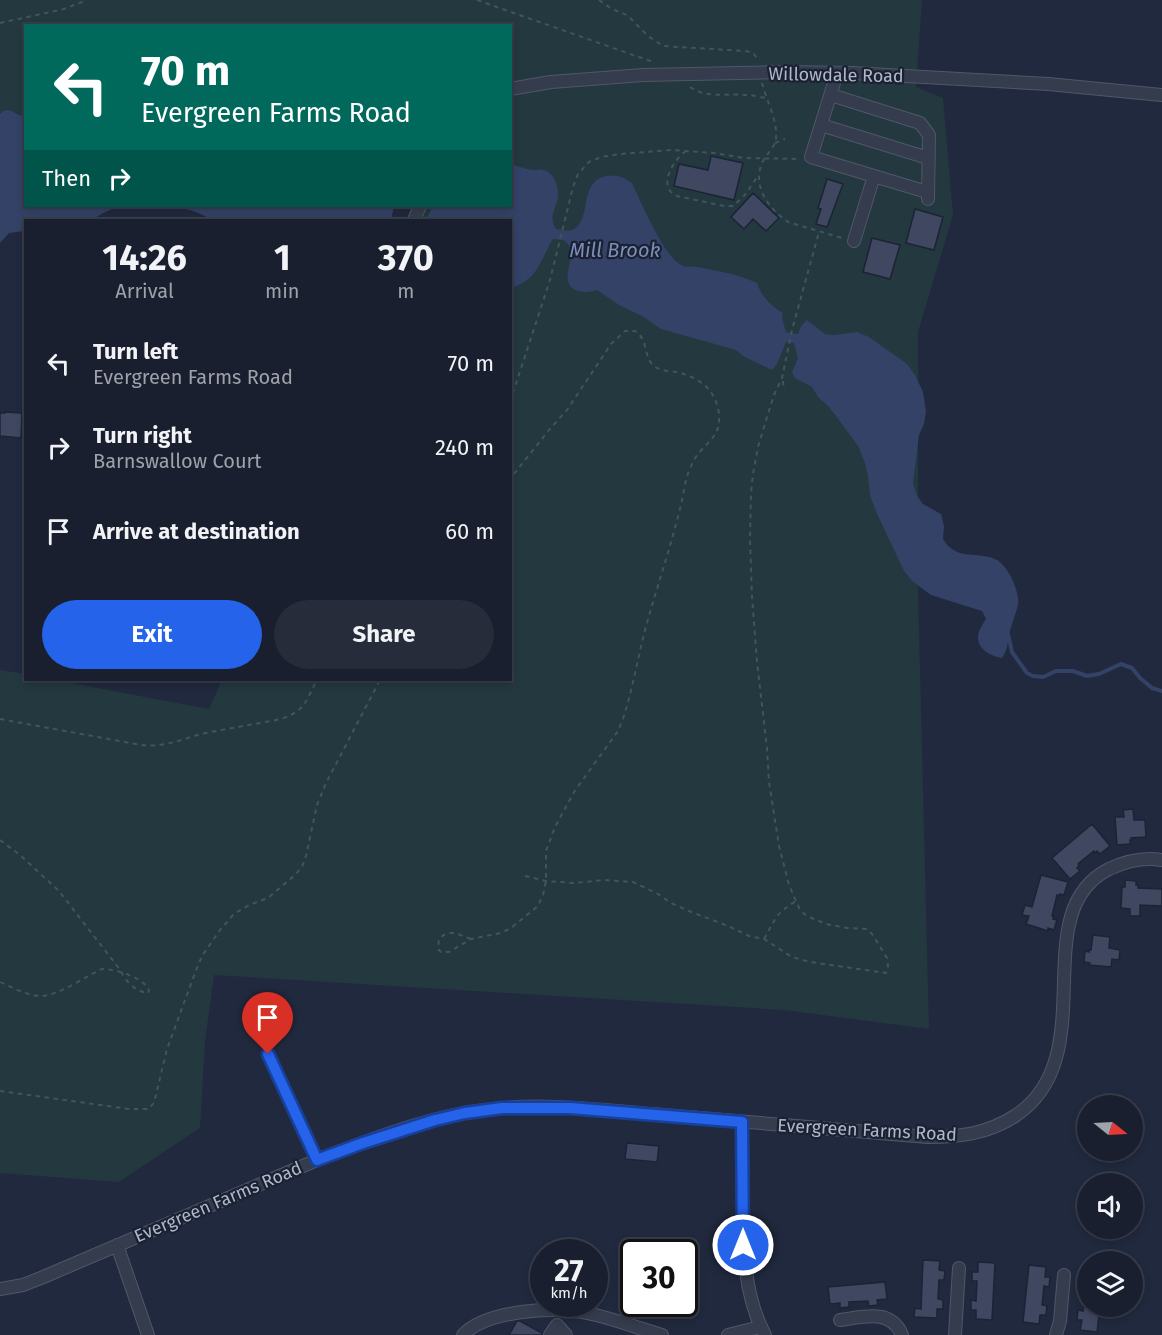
<!DOCTYPE html>
<html lang="en">
<head>
<meta charset="utf-8">
<style>
	body { margin:0; font-family:"Fira Sans",sans-serif; background:#262c3a; color:#f1f3f6; height:100vh; display:flex; flex-direction:column; font-size:22px; white-space:nowrap }
	* { box-sizing:border-box; margin:0 }
	p { font-size:20px; color:#9fa2aa }
	.icon { flex:none; width:33px; height:33px; fill:none; stroke:currentColor; stroke-width:2; stroke-linecap:round; stroke-linejoin:round }
	.map { position:relative; flex:1; overflow:hidden }
	.drawer { position:absolute; left:24px; top:219px; width:488px; height:462px; display:flex; flex-direction:column; background:#191f2e; border-radius:0px; box-shadow:0 3px 9px #0003,0 0 0 2px #373d4a }
	.drawer>* { flex:none }
	.banner { position:absolute; left:24px; top:24px; width:488px; height:183px; border-radius:0px; box-shadow:0 3px 9px #0003,0 0 0 2px #373d4a; background:#00695c; color:#fff; overflow:hidden }
	.needle { width:39px; rotate:108deg }
	.fabs { position:absolute; left:1077px; top:1095px; display:grid; gap:12px }
	.fabs a { display:grid; place-items:center; width:66px; height:66px; border-radius:50%; background:#191f2e; box-shadow:0 3px 9px #0003,0 0 0 2px #373d4a; font-size:30px }
	.speed { position:absolute; left:530px; top:1239px; display:flex; gap:12px; font-size:30px; font-weight:700; text-align:center }
	.speed>* { display:grid; place-content:center; width:78px; height:78px; border-radius:50%; background:#191f2e; box-shadow:0 3px 9px #0003,0 0 0 2px #373d4a; line-height:1 }
	.speed small { font-size:15px; font-weight:400 }
	.speed .limit { border:3px solid #111; border-radius:9px; background:#fff; color:#111 }
	.pin { position:absolute; display:grid; place-items:center; width:51px; height:51px; color:#fff; margin:-62px -26px; border-radius:50% 50% 50% 0; rotate:-45deg; box-shadow:0 0 6px #0007 }
	.pin .icon { rotate:45deg }
	.me { position:absolute; width:66px; margin:-33px; rotate:0deg; stroke-linejoin:round; filter:drop-shadow(0 0 4px #0008) }
	.turn { display:flex; align-items:center; gap:21px; height:126px; padding:0 18px; font-size:27px }
	.turn .icon { width:78px; height:78px; stroke-width:2.5 }
	.turn b { display:block; font-size:42px; line-height:51px }
	.then { display:flex; align-items:center; height:57px; padding:0 18px; background:#0003; gap:12px; font-size:22px }
	.eta { display:flex; justify-content:space-evenly; align-items:center; height:102px; text-align:center }
	.eta b { font-size:36px; font-weight:700; line-height:42px }
	.cta { display:flex; gap:12px; margin-top:auto; padding:12px 18px }
	.cta a { flex:1; height:69px; border-radius:36px; background:#2563eb; color:#fff; font-size:24px; font-weight:700; line-height:69px; text-align:center }
	.cta a+a { background:#262c3a; color:#f1f3f6 }
	ul { padding:0; list-style:none }
	li { display:flex; align-items:center; gap:18px; height:84px; padding:0 18px }
	li div { flex:1 }
	li b { display:block; font-size:22px }
	li em { font-style:normal }
	.map>svg:first-child { display:block }
</style>
</head>
<body>
<div class="map">
<svg width="1162" height="1335" viewBox="0 0 1162 1335">
	<rect width="100%" height="100%" fill="#21293e"/>
	<path fill="#23383f" d="M0 0H922L916 87 943 98 953 215 918 332V591L929 1029 784 1010 214 975 205 1042 200 1128 119 1182 0 1173V670L25 674 26 680H55L209 709 222 680H510V220H422L428 206H510V26H26L25 117 18 113 3 111 0 114Z"/>
	<path fill="#334266" d="M9 110 25 117 26 206H124C112 208 101 213 93 220H26L25 231 9 233 0 243V114L3 111Z
		M510 164C518 166 526 169 533 170 537 170 540 169 543 170 554 172 559 187 558 197 556 209 548 217 556 229 562 230 569 232 574 229 592 219 578 182 606 176 617 174 623 177 632 183 640 200 666 262 684 266 688 267 693 266 698 267 718 271 738 274 757 283 762 297 771 306 783 313L782 318 786 332 798 334 801 326 807 320 825 334 834 335 857 332 869 337 907 364 915 375 923 392 926 411 924 424 919 435 913 483 917 496 923 504 941 514 944 526 943 539C945 542 948 547 952 549 964 558 982 552 997 560 1008 566 1020 592 1018 604 1016 614 1012 622 1010 631 1007 642 1009 648 1002 658 991 656 978 650 978 637 978 631 983 624 986 619L982 611 931 595 912 581 904 571 878 516 870 496 868 476 865 463 858 446 836 416 828 406 818 397 812 387 795 378 792 372 798 358 794 343 786 342 777 364 772 370 743 356 736 350 661 329 642 316 619 305 597 290C591 292 584 293 578 291 555 284 579 257 567 243 564 239 559 240 554 239L552 240C540 262 537 281 510 288V220H426L433 206H510Z
		M163 206H394L391 220H212C195 210 183 207 163 206Z"/>
	<g fill="none" stroke-linecap="round" stroke-linejoin="round">
		<path stroke="#334266" stroke-width="4" d="M1008 634 1012 652 1027 673 1033 676 1043 677 1056 671H1073L1087 676 1099 674 1121 664 1132 668 1140 678 1152 688 1162 691"/>
	</g>
	<path fill="#3f4860" stroke="#1c2335" stroke-width="1.5" d="M711 156 743 163 734 200 674 186 679 164 708 170Z
		M827 179 843 184 827 227 816 224 821 209 818 208Z
		M753 193 779 218 766 231 753 219 744 229 731 217Z
		M915 209 943 217 934 250 906 243Z
		M872 238 900 245 890 279 863 272Z
		M5 412 22 413 21 438 0 436V413H5Z
		M1133 809 1134 820H1145L1146 837 1131 838 1132 840H1130V844L1117 845 1115 817H1124L1123 810Z
		M1092 824 1110 846 1100 854 1097 851 1095 853 1094 851 1078 864 1079 866 1077 868 1080 871 1070 879 1052 858Z
		M1041 875 1068 882 1064 895 1060 894V896L1057 895 1052 916H1054L1053 919 1057 920 1054 930 1048 928V931L1026 924 1029 916 1022 915 1025 905 1032 907Z
		M1125 880 1136 881V885H1138V888L1162 889V906L1140 905V916H1130V909L1121 908 1122 887H1125Z
		M1093 935 1110 937 1109 948 1120 950 1119 960 1112 959 1111 967 1089 965 1090 963 1084 962 1085 951 1089 952V950H1091Z
		M627 1143 659 1146 657 1162 625 1159Z
		M923 1260 940 1261 939 1270 945 1271 944 1280H939L938 1299 943 1300V1309H937V1318L914 1317 915 1308 921 1309Z
		M978 1262 995 1263 992 1320 976 1319V1310H971V1300L976 1301 977 1281H972V1272H978Z
		M1029 1265 1046 1267 1045 1277H1050L1049 1287 1044 1286 1043 1296 1042 1305 1047 1306 1046 1315H1040L1039 1324 1023 1322Z
		M885 1282 887 1299 877 1300 878 1305 869 1306 868 1301 849 1302V1307L840 1308V1303L830 1304 828 1287Z
		M1084 1306H1100L1097 1332 1080 1330 1082 1320H1077L1078 1310 1083 1311Z
		M517 1321H520L542 1333V1335H509Z"/>
	<g fill="none" stroke-linecap="round" stroke-linejoin="round">
		<defs>
			<path id="minor" d="M837 73 811 157 927 192
				M510 89 551 82 643 75 782 72 852 73 1048 84 1162 95
				M831 95 920 123 929 135 928 199
				M821 125 928 158
				M414 220 420 206
				M854 241 874 176
				M268 1054 317 1160
				M742 1122C742 1148 742 1174 743 1200 743 1245 743 1294 765 1335
				M117 1245 148 1335
				M0 1289 23 1285 41 1278 317 1160C364 1142 416 1122 465 1113 530 1100 599 1110 664 1115 752 1122 840 1130 928 1137 959 1137 987 1134 1015 1116 1106 1056 1023 912 1109 869 1126 861 1144 857 1162 860
				M840 1320C863 1317 891 1308 902 1335
				M463 1335C486 1310 555 1306 587 1313 612 1318 637 1328 662 1335
				M550 1335 557 1325 566 1335
				M728 1335 760 1327
				M955 1335 959 1268
				M1056 1335 1060 1321 1064 1275"/>
		</defs>
		<use href="#minor" stroke="#505769" stroke-width="14"/>
		<path stroke="#41555c" stroke-width="2" stroke-dasharray="4.5 4.5" stroke-linecap="butt" d="M477 0 653 62
			M599 0 612 9 627 15 648 36 663 46 745 51C752 52 755 53 757 60
			M0 23 64 9 87 0
			M762 83C766 99 778 122 776 138 775 148 766 154 762 163 752 187 769 209 788 222L842 238
			M690 87C706 99 728 93 747 95 753 95 760 97 766 98
			M775 143 785 139
			M686 151C674 159 656 187 677 196L724 206H733L744 196 758 176
			M783 381 784 390
			M510 402 550 280 573 187 578 174 589 162 601 157 620 154 671 150 715 153 743 158 800 159
			M0 719 141 745C166 748 183 738 206 733 231 728 256 724 281 719 307 710 305 701 317 680
			M0 840 20 855 59 891 121 971C125 981 136 992 148 993L149 991C146 978 115 969 102 969 86 976 58 996 41 996 27 996 12 987 0 982
			M525 876 546 881 574 883 604 880 633 882 658 894 671 903 689 911 728 926 749 936 764 939 792 957 810 962 886 973 888 966 887 958 872 934 866 929 847 928 826 924 807 916 800 910 789 885 779 846 769 782 767 748 757 662 752 597 750 540 751 493 753 474 758 447 767 417 774 395 782 378 792 330 819 232
			M471 939C459 935 449 928 439 939L438 949 441 952H449L471 939 501 933 511 928 538 906 543 895 546 881V851L555 827 574 792 618 731 623 719C632 691 637 662 644 634 654 596 667 559 677 520 681 507 683 494 686 480 688 472 692 463 697 455 711 438 723 434 718 408 713 387 696 376 676 372 669 371 660 371 654 366 643 357 649 340 635 331H625L611 344 567 410 549 430 510 479
			M764 939C776 918 775 914 796 901
			M0 1091 129 1109H148L154 1103 167 1049 195 973 202 956 220 930 234 914 249 905 268 898 295 875 302 867 306 856 317 805 326 783 380 680"/>
		<use href="#minor" stroke="#353c4e" stroke-width="12"/>
	</g>
	<g fill="none" stroke-linecap="round" stroke-linejoin="round">
		<defs>
			<path id="route" d="M268 1054 317 1160 363 1143 435 1120 465 1113 502 1108H570L742 1122 743 1245"/>
		</defs>
		<use href="#route" stroke="#184099" stroke-width="15"/>
		<use href="#route" stroke="#2563eb" stroke-width="10"/>
	</g>
	<g text-anchor="middle" stroke-width="4.5" stroke-linejoin="round" paint-order="stroke">
		<g font-size="18" fill="#b0b7c9" stroke="#1a2133">
			<text transform="translate(836 75) rotate(1)" y="6">Willowdale Road</text>
			<text transform="translate(867 1130) rotate(3)" y="6">Evergreen Farms Road</text>
			<text transform="translate(218 1202) rotate(-23)" y="6">Evergreen Farms Road</text>
		</g>
		<g font-size="20" font-style="italic" fill="#7d8eb8" stroke="#1a2133">
			<text x="615" y="257">Mill Brook</text>
		</g>
	</g>
</svg>
<div class="fabs">
<a><svg class="needle" viewBox="-14 -14 28 28"><path d="M0-13l5 13h-10z" fill="#e53935"/><path d="M0 13l5-13h-10z" fill="#9fa2aa"/></svg></a>
<a><svg class="icon" aria-label="sound" viewBox="0 0 24 24"><path d="M4 9h4l5-4v14l-5-4H4zM17 9q2 3 0 6"/></svg></a>
<a><svg class="icon" aria-label="layers" viewBox="0 0 24 24"><path d="M12 4l9 5-9 5-9-5zM3 14l9 5 9-5"/></svg></a>
</div>
<div class="speed"><div>27<small>km/h</small></div><div class="limit">30</div></div>
<div class="pin" style="left:268px;top:1054px;background:#d93025"><svg class="icon" aria-label="arrive" viewBox="0 0 24 24"><path d="M6 21V4h12l-3 4 3 4H6"/></svg></div>
<svg class="me" style="left:743px;top:1245px" viewBox="-20 -20 40 40"><circle r="17" fill="#2563eb" stroke="#fff" stroke-width="3"/><path d="M0-11L8 9 0 5-8 9z" fill="#fff"/></svg>
<div class="banner">
<div class="turn"><svg class="icon" aria-label="left" viewBox="0 0 24 24"><path d="M17 20v-9H6M10 6l-5 5 5 5"/></svg><div><b>70 m</b>Evergreen Farms Road</div></div>
<div class="then">Then<svg class="icon" aria-label="right" viewBox="0 0 24 24"><path d="M7 20v-9h11M14 6l5 5-5 5"/></svg></div>
</div>
<section class="drawer">
<div class="eta">
<div><b>14:26</b><p>Arrival</p></div>
<div><b>1</b><p>min</p></div>
<div><b>370</b><p>m</p></div>
</div>
<ul>
<li><svg class="icon" aria-label="left" viewBox="0 0 24 24"><path d="M17 20v-9H6M10 6l-5 5 5 5"/></svg><div><b>Turn left</b><p>Evergreen Farms Road</p></div><em>70 m</em></li>
<li><svg class="icon" aria-label="right" viewBox="0 0 24 24"><path d="M7 20v-9h11M14 6l5 5-5 5"/></svg><div><b>Turn right</b><p>Barnswallow Court</p></div><em>240 m</em></li>
<li><svg class="icon" aria-label="arrive" viewBox="0 0 24 24"><path d="M6 21V4h12l-3 4 3 4H6"/></svg><div><b>Arrive at destination</b></div><em>60 m</em></li>
</ul>
<div class="cta"><a>Exit</a><a>Share</a></div>
</section>
</div>
</body>
</html>
